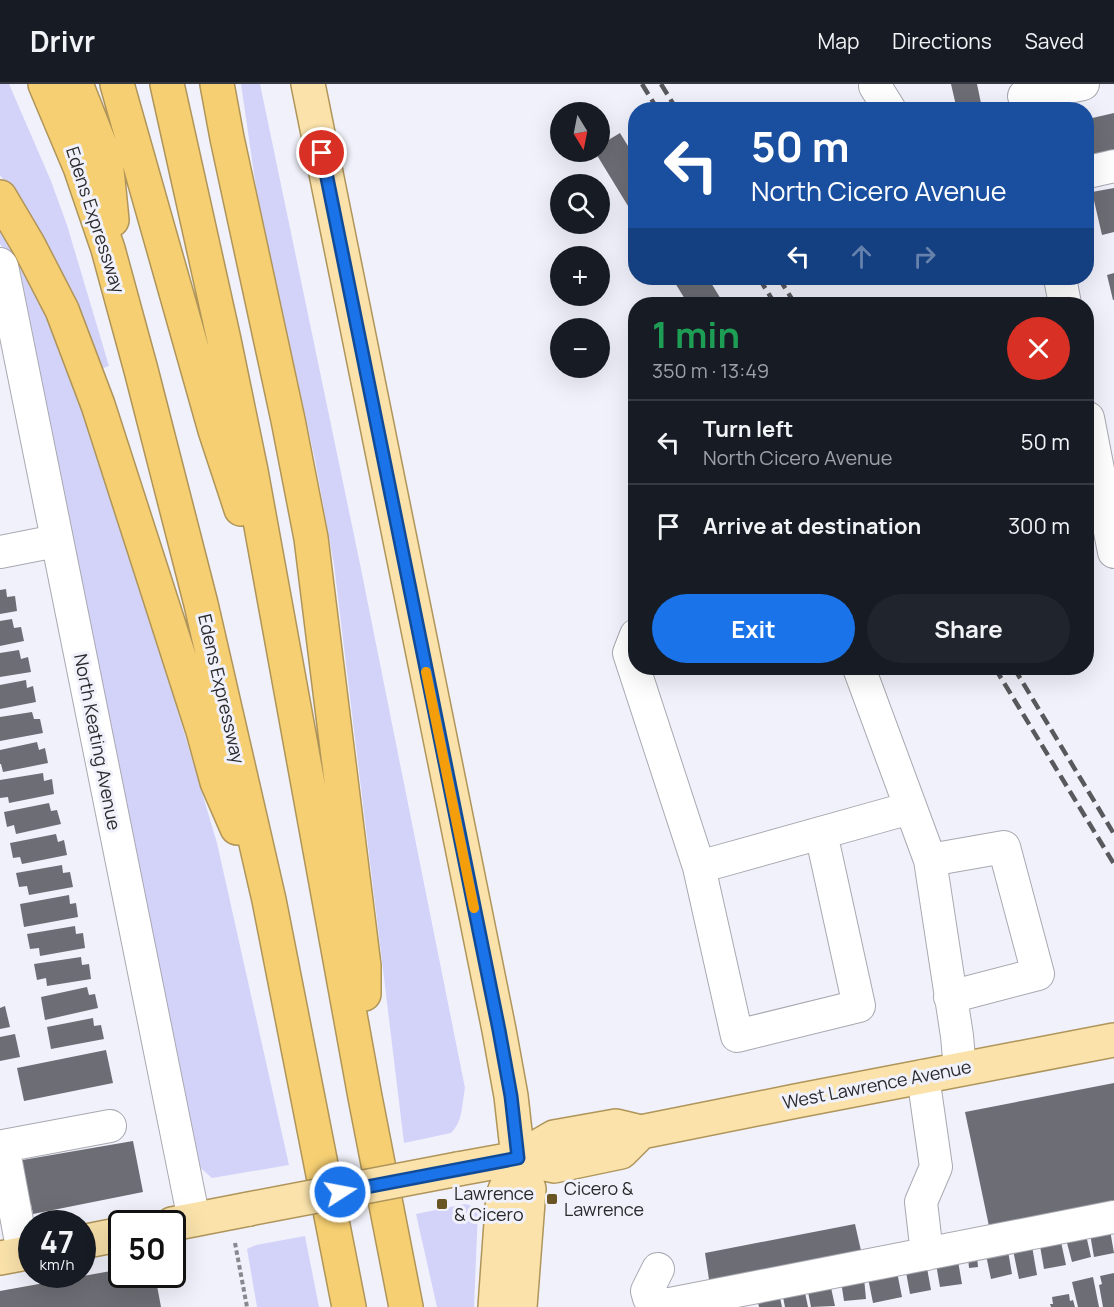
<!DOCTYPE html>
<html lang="en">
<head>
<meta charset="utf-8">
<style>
	body { margin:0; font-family:Manrope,sans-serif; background:#20242c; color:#f1f3f6; height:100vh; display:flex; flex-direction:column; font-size:22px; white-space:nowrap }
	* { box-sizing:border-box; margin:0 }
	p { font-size:20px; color:#9ea1a6 }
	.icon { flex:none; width:33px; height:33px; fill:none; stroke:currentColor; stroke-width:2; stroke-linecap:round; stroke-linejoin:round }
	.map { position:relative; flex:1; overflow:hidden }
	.side { position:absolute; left:628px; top:213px; width:466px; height:378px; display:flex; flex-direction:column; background:#171b24; border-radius:24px; box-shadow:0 6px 24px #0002 }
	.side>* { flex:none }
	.top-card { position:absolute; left:628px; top:18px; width:466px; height:183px; border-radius:24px; box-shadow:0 6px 24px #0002; background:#1a4fa0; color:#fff; overflow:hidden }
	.needle { width:39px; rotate:170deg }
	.controls { position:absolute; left:550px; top:18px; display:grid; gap:12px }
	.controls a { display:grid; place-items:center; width:60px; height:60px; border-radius:50%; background:#171b24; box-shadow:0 6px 24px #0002; font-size:30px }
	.speed { position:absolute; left:18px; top:1126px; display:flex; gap:12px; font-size:30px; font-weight:700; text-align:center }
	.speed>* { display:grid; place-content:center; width:78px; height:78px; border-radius:50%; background:#171b24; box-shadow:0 6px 24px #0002; line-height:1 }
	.speed small { font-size:15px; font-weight:400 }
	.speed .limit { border:3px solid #111; border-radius:9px; background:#fff; color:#111 }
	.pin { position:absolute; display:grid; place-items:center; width:51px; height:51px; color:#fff; margin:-26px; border:3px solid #fff; border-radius:50%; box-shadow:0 2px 6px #0007 }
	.me { position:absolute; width:66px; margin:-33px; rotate:79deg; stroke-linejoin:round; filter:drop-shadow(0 0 4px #0008) }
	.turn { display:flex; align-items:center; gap:21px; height:126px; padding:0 24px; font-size:27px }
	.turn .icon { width:78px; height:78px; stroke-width:2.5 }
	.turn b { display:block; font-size:42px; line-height:51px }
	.lanes { display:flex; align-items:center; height:57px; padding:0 24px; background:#0003; justify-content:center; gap:30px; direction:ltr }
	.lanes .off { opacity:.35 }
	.round { display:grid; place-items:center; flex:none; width:63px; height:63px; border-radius:32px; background:#20242c }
	.overview { display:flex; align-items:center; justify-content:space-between; height:102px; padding:0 24px }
	h1 { font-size:36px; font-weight:700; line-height:45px; color:#1e9e55 }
	.button { display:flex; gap:12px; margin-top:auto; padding:12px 24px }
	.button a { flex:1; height:69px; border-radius:36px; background:#1a73e8; color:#fff; font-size:24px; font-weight:700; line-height:69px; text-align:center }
	.button a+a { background:#20242c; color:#f1f3f6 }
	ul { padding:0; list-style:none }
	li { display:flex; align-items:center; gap:18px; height:84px; padding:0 24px; border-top:2px solid #363941 }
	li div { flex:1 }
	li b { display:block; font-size:22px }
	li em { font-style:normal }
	header { display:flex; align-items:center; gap:36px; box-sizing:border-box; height:84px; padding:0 30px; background:#171b24; border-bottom:2px solid #363941 }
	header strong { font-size:28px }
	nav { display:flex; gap:33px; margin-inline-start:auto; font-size:21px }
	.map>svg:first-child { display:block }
</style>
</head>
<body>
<header>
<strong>Drivr</strong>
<nav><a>Map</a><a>Directions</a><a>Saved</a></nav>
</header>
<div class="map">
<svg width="1114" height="1223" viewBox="0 0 1114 1223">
	<rect width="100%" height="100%" fill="#f1f1fb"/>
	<path fill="#d3d3f9" d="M0 0H9L51 97 67 141 109 282 98 286 37 149 0 91Z
		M241 0H260L360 480 465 1004C462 1019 463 1038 451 1049L404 1059 334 481 315 376 257 110Z
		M0 131 68 274 144 514 217 759 289 1081 212 1094 195 1079 11 175 0 160Z
		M465 1120 469 1121 478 1126 474 1223H437L416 1130Z
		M305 1152 319 1223H257L247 1165 256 1161Z"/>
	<path fill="#6d6d75" d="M951 0H977L982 24 957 26Z
		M1114 29V71L1088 77V35Z
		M620 49 636 75V135L595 68H600V61Z
		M1114 104V148L1102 151 1092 108Z
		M1114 189V216H1113L1107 191Z
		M672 194H708L724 220H688Z
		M6 505 7 513 15 512 17 527 0 530V506Z
		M12 535 14 544 21 543 24 557 0 562V537Z
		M19 566 21 575 28 573 31 588 0 593V569Z
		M26 596 27 604 33 602 36 618 0 625V601Z
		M32 628 34 635H40L43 649 0 657V633Z
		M37 658 39 666 45 664 48 679 3 688 1 680H0V666Z
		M43 689 44 697 52 695 54 710 9 719 8 713 0 714V696Z
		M49 719 51 727 57 726 61 740 16 750 14 741 7 743 4 728Z
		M56 750 58 758 64 756 67 771 22 780 20 773 13 774 10 759Z
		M62 781 63 789 70 788 73 803 29 811 27 802 19 803 16 789Z
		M69 811 70 820 76 819 78 833 24 843 20 820Z
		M75 842 76 850 83 849 85 864 40 872 39 864 30 865 27 850Z
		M81 873 82 881 89 880 91 895 47 902 46 894 37 896 34 880Z
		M87 903 89 911 95 910 98 924 45 936 41 913Z
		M5 922 10 943 0 945V924Z
		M93 934 94 942 101 941 104 955 51 965 47 943Z
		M15 950 20 973 0 977V953Z
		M106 966 113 999 24 1017 17 984Z
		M1114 999V1122L990 1147 965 1028Z
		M133 1057 143 1108 33 1130 31 1120 25 1121 11 1078Z
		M855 1140 862 1171 710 1202 705 1169Z
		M1110 1146 1114 1169 1094 1173 1090 1150Z
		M1086 1151 1091 1173 1072 1178 1066 1155Z
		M1061 1158 1066 1181 1044 1185 1040 1162Z
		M1032 1162 1037 1191 1019 1195 1013 1166Z
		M1008 1167 1012 1190 991 1195 986 1171Z
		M977 1172 978 1183 969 1184 968 1173Z
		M958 1177 962 1200 940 1203 936 1180Z
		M927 1184 931 1206 910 1210 906 1188Z
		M122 1185V1191H155L161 1223H0V1207Z
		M897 1188 902 1213 873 1219 868 1194Z
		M1114 1189V1223H1103L1099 1201 1102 1200 1100 1192Z
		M1093 1193 1099 1223H1078L1072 1198Z
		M864 1194 866 1215 844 1217 841 1197Z
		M830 1199 835 1222 811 1223 807 1203Z
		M804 1204 808 1223H785L782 1208Z
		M779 1209 782 1223H759L757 1214Z
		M1069 1210 1070 1217 1073 1216 1075 1223H1051L1050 1220H1053L1052 1213Z"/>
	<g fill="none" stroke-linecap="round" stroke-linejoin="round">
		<defs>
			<path id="minor" d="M875 2 890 26
				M1024 12 1083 0
				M1088 88 1114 82
				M0 180 2 182 194 1136
				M1060 194 1065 220
				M1088 334 1114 468
				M0 468 56 457
				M636 551 629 569 699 783 737 952 859 922 821 749
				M859 584 930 776 1004 763 1038 890 950 913
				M930 776 957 952 960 985
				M699 783 910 724
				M923 992 936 1083 921 1118 927 1170
				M23 1169 3 1062 110 1042
				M658 1185 647 1207 649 1214 655 1220H670L1114 1133"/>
			<path id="major" d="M308 0 499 946 511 1012 518 1074 529 1105 520 1223
				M518 1074 554 1082 621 1068 641 1048
				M458 1085 518 1074 554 1053 616 1042 641 1048 796 1017 1114 956
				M172 1140 249 1125
				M82 1158 122 1150
				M0 1174 32 1168
				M495 1223 503 1111 518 1074"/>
			<path id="highway" d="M45 0 80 83 108 165 141 286 201 520 269 816 349 1223
				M76 0 106 76 112 136
				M117 0 215 346 241 425
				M167 0 224 256 251 387 365 1013 406 1223
				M217 0 227 54 288 336 311 454 364 882V910
				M0 113 29 162 62 226 98 321 203 647 217 698 237 744"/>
		</defs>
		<use href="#minor" stroke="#a8a8b1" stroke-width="34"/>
		<use href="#major" stroke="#af955a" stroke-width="36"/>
		<use href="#highway" stroke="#af955a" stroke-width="36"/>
		<path stroke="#88888f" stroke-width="4" stroke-dasharray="4.5 3" stroke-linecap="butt" d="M235 1159 247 1223"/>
		<use href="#minor" stroke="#fff" stroke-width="32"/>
		<use href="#major" stroke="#fae2aa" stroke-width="33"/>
		<use href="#highway" stroke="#f6cf72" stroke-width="33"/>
		<path stroke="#58585d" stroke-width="4.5" stroke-dasharray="12 6" stroke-linecap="butt" d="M642 0 658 26
			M661 0 677 26
			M759 194 775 220
			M779 194 795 220
			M995 584 1114 780
			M1014 584 1114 750"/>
		<defs>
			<path id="major-bridge" d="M249 1125 458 1085"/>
		</defs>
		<use href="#major-bridge" stroke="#af955a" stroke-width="36" stroke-linecap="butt"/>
		<use href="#major-bridge" stroke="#fae2aa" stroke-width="33"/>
	</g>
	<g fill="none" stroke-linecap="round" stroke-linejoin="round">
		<defs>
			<path id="route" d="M322 69 499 946 511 1012 518 1074 340 1108"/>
		</defs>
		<use href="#route" stroke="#114b97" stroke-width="15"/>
		<use href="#route" stroke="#1a73e8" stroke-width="10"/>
		<path stroke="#f59e0b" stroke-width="10" d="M426 588 474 824"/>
	</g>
	<g fill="#685523" stroke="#f1f1fb" stroke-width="2">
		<rect x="546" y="1109" width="12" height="12" rx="3"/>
		<rect x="436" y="1114" width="12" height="12" rx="3"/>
	</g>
	<g text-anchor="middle" stroke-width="6" stroke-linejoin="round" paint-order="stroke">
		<g font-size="18" fill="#2a2a2d" stroke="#f1f1fb">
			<text transform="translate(95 136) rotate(72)" y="6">Edens Expressway</text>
			<text transform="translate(221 605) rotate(77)" y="6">Edens Expressway</text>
			<text transform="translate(97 658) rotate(79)" y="6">North Keating Avenue</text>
			<text transform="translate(877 1001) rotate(-11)" y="6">West Lawrence Avenue</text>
		</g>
		<g font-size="18" fill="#2a2a2d" stroke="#f1f1fb" text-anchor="start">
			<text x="564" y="1111">Cicero &amp;<tspan x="564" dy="21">Lawrence</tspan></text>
			<text x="454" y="1116">Lawrence<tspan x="454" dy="21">&amp; Cicero</tspan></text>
		</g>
	</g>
</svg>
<div class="controls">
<a><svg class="needle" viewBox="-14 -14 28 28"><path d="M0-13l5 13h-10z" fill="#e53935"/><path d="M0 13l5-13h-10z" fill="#9ea1a6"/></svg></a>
<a><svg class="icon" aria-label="search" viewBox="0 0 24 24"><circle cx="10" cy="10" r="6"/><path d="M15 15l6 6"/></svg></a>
<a>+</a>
<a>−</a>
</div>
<div class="speed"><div>47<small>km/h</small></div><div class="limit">50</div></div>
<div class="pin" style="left:322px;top:69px;background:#d93025"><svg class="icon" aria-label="arrive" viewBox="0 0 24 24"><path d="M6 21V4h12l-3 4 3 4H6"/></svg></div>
<svg class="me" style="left:340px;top:1108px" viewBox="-20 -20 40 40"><circle r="17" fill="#1a73e8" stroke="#fff" stroke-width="3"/><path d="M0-11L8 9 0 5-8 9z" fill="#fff"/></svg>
<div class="top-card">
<div class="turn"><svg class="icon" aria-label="left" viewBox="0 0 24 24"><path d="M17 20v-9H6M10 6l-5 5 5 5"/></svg><div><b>50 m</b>North Cicero Avenue</div></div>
<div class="lanes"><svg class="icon" aria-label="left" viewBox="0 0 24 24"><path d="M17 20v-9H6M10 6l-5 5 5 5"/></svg><svg class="icon off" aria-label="ahead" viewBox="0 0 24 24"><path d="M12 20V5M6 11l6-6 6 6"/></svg><svg class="icon off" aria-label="right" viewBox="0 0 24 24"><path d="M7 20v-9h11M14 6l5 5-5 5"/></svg></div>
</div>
<section class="side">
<div class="overview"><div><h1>1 min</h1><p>350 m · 13:49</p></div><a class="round" style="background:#d93025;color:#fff"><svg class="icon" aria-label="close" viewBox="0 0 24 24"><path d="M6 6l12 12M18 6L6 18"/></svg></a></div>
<ul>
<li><svg class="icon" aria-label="left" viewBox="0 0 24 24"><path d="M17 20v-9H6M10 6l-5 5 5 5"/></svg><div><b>Turn left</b><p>North Cicero Avenue</p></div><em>50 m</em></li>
<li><svg class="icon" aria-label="arrive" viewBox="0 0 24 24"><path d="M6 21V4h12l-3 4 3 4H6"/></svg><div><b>Arrive at destination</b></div><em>300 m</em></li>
</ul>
<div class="button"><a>Exit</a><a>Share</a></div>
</section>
</div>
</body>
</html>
